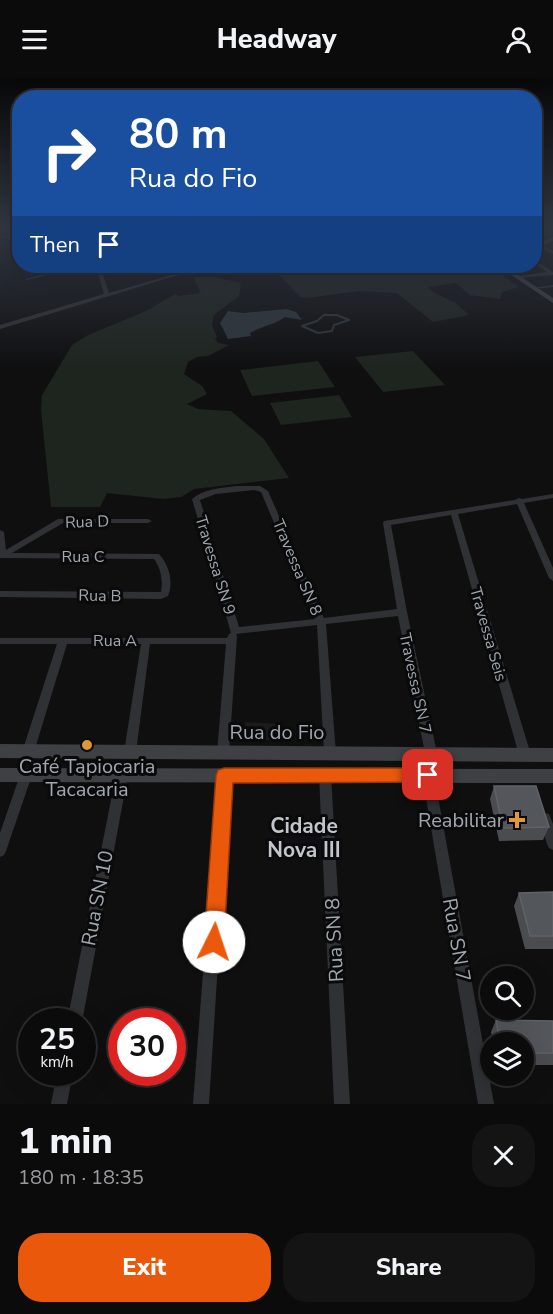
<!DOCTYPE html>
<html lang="en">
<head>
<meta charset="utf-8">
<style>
	body { margin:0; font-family:"Nunito Sans",sans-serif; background:#141415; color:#f1f3f6; height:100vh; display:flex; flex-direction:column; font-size:22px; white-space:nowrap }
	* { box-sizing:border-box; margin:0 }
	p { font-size:20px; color:#9a9b9d }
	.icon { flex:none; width:33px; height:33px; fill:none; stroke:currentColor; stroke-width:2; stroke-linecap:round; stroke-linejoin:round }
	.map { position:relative; height:1026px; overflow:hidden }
	.side { display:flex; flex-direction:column; background:#0b0b0c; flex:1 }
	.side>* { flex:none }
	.banner { position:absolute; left:12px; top:12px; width:530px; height:183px; border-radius:24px; box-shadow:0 6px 24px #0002,0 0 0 2px #2b2b2d; background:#1a4fa0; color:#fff; overflow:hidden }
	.controls { position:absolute; left:480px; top:888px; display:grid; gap:12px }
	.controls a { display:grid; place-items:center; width:54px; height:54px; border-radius:50%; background:#0b0b0c; box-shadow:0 6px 24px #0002,0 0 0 2px #2b2b2d; font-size:30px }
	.speed { position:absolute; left:18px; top:930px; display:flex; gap:12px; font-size:30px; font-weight:700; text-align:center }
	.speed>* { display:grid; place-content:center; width:78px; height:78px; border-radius:50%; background:#0b0b0c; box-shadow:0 6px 24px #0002,0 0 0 2px #2b2b2d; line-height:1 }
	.speed small { font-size:15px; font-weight:400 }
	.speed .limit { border:9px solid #d22; background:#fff; color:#111 }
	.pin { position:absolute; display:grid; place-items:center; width:51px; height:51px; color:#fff; margin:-26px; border-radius:12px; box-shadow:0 3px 9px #0006 }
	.me { position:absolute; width:66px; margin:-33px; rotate:4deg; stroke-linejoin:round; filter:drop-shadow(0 0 4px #0008) }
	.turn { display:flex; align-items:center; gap:21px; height:126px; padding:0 18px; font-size:27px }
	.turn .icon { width:78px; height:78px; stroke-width:2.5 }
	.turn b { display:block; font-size:42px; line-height:51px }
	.then { display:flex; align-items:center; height:57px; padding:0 18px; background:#0003; gap:12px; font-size:22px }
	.round { display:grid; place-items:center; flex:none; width:63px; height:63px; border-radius:24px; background:#141415 }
	.overview { display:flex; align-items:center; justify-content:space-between; height:102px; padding:0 18px }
	h1 { font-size:36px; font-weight:800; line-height:45px }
	.action { display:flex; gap:12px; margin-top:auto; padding:12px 18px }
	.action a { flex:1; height:69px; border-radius:24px; background:#ea580c; color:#fff; font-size:24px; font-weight:800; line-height:69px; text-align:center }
	.action a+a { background:#141415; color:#f1f3f6 }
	header { display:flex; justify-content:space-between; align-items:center; height:78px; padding:0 18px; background:#0b0b0c; font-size:27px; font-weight:800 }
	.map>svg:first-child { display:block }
</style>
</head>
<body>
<header><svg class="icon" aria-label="menu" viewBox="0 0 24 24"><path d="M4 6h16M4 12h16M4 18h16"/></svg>Headway<svg class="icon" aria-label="person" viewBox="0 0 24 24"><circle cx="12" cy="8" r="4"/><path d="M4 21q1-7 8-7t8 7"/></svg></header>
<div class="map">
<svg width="553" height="1026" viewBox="0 0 553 1026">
	<rect width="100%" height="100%" fill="#0f0f10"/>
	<path fill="#1b1b1d" d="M245 644 280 646 279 662H245Z"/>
	<path fill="#1e241e" d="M365 188H490L519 209 502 214 500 221 470 217 456 205 428 209 433 214 456 225 469 237 433 244 397 215 359 213 308 220 300 219 278 196Z
		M193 199H215L241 205 239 218 214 237 212 247 217 259 215 261 218 265 229 267 208 278 197 279 188 284 184 296 202 308 207 316 187 326 198 331 231 333 264 361 289 400 194 411 181 419 163 421 107 415 100 429H51L41 332 42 317 72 267 88 257 146 233 175 216 179 218 201 215Z
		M413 273 445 307 383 314 355 279Z
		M318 283 335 309 252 318 240 292Z
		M339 317 352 339 281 347 270 325Z"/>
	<path fill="#2e363c" d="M286 231 296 234 302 242 285 239C272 248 264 247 250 255L251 258 228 261 220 245 228 233 243 235Z"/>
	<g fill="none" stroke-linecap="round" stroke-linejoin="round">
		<path stroke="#2e363c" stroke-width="2" d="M324 237H337L349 242 334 247 332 253 318 255 302 248 317 243Z"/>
		<path fill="#303135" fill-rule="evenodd" d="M546 149 553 150V153Z
			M20 156V158L0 160V158Z
			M539 166 553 173V176L537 168Z
			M19 169 20 171H17V170Z
			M534 182 553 194V197L517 200V198H519L547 194 534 185Z
			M20 184V187H16V185Z
			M77 188H83L27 202 25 201Z
			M96 188H100L109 215 185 193 228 189 230 190 185 195 0 251V247L104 216Z
			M553 207V209L534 211 532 210Z
			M236 408H260L268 413 324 540 397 531 383 445 384 443 515 422 519 420 522 421 553 416V420L524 425 553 490V503L549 500 517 426 458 436 531 677 529 680 525 681 521 680 519 677 451 437 391 447 407 534 437 675 435 678 431 679 427 678 425 675 398 538 326 546 336 676 334 679 330 680 326 679 324 676 317 547 236 556 237 558 229 675 227 678 223 679 219 678 217 675 226 566H150L136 674 134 677 130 678 126 677 124 674 141 566H67L34 674 32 677 28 678 24 677 22 674 57 566H0V560H227L229 556 231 555 192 421C203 411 221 410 236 408ZM254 412 261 414 315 541 239 549 200 422 216 416Z
			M58 441H148L152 443 148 445H63L12 475 159 476C169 487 174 504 168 518L161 521 0 519V513L161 514C163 502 161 491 154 481L0 480V452L4 454 6 472Z
			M26 692 30 694 32 697 6 773 4 777 0 779V755L20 697 22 694Z
			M122 692 126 694 128 697 82 944H67L116 697 118 694Z
			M224 692 228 694 230 697 209 1026H193L218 697 220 694Z
			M325 692 329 694 331 697 350 1026H334L319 697 321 694Z
			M428 692 432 694 434 697 494 1026H478L422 697 424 694Z
			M545 735 549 736 553 746V772L549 770 547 766 539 740 541 736Z
			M57 994H73L67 1026H51Z"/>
		<path fill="#3e4044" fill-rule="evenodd" d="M553 159V163L534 171V167Z
			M498 188H505L553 220V225Z
			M0 666 553 670V684L0 680Z
			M0 690 553 691V705L0 704Z"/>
	</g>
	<path fill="#4a4c4f" d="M494 708 549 749 543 762 499 763 490 721Z
		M553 814V871H525L514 828 519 815Z
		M496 942 553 943V987H524V964H493L491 954Z"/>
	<path fill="#53565a" stroke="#5f6267" stroke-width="1.5" d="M494 708H536L549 749 503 750Z
		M553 814V858H530L519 815Z
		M496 942 553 943V975H524V964H500Z"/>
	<linearGradient id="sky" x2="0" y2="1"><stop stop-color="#080809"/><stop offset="0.51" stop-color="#313742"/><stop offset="1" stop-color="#313742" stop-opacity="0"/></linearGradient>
	<rect width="553" height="292" fill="url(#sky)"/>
	<path fill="#ea580c" stroke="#983908" stroke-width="1.5" d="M224 690H428L434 692 437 697 434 702 428 704 233 705 224 864 221 871 214 874 207 871 204 864 216 697 218 692Z"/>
	<g fill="#e09736" stroke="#0a0a0b" stroke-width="2">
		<circle cx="87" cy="667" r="6"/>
		<path d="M514 733h6v6h6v6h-6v6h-6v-6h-6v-6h6z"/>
	</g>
	<g text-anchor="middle" stroke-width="6" stroke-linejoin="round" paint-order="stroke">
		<g font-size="16" fill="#a1a7b0" stroke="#0a0a0b">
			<text transform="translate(87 443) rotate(-2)" y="6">Rua D</text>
			<text x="83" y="484">Rua C</text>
			<text transform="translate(216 487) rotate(73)" y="6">Travessa SN 9</text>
			<text transform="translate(298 489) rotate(67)" y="6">Travessa SN 8</text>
			<text transform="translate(100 517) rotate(1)" y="6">Rua B</text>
			<text transform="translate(489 556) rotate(74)" y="6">Travessa Seis</text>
			<text x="115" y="568">Rua A</text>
			<text transform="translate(416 605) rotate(78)" y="6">Travessa SN 7</text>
		</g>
		<g font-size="20" fill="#a1a7b0" stroke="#0a0a0b">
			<text x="277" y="661">Rua do Fio</text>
			<text transform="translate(97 820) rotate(-79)" y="7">Rua SN 10</text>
			<text transform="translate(334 862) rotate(-93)" y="7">Rua SN 8</text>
			<text transform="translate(457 862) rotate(80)" y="7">Rua SN 7</text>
		</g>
		<g font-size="20" fill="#a1a7b0" stroke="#0a0a0b">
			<text x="87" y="695">Café Tapiocaria<tspan x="87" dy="23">Tacacaria</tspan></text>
			<text x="504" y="749" text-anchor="end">Reabilitar</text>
		</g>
		<g font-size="21" font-weight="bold" fill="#c2c5cc" stroke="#0a0a0b">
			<text x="304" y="755">Cidade<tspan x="304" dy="24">Nova III</tspan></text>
		</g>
	</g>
</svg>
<div class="controls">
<a><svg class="icon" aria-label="search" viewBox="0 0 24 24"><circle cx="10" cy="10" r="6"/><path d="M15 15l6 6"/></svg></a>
<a><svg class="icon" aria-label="layers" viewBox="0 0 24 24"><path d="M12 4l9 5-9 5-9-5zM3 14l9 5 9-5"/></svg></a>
</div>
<div class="speed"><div>25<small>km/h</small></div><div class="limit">30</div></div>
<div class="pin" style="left:428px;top:697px;background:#d93025"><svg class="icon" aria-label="arrive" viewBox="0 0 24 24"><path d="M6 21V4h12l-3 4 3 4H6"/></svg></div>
<svg class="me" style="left:214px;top:864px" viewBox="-20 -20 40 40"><circle r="19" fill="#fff"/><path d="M0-13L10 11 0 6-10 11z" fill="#ea580c"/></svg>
<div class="banner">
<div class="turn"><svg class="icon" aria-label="right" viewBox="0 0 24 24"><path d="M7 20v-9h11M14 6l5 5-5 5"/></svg><div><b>80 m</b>Rua do Fio</div></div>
<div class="then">Then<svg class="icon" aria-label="arrive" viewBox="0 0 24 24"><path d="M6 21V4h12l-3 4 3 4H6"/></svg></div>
</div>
</div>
<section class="side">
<div class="overview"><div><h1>1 min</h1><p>180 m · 18:35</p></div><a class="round"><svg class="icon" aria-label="close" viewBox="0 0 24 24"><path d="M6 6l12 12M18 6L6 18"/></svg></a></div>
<div class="action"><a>Exit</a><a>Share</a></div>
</section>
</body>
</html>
